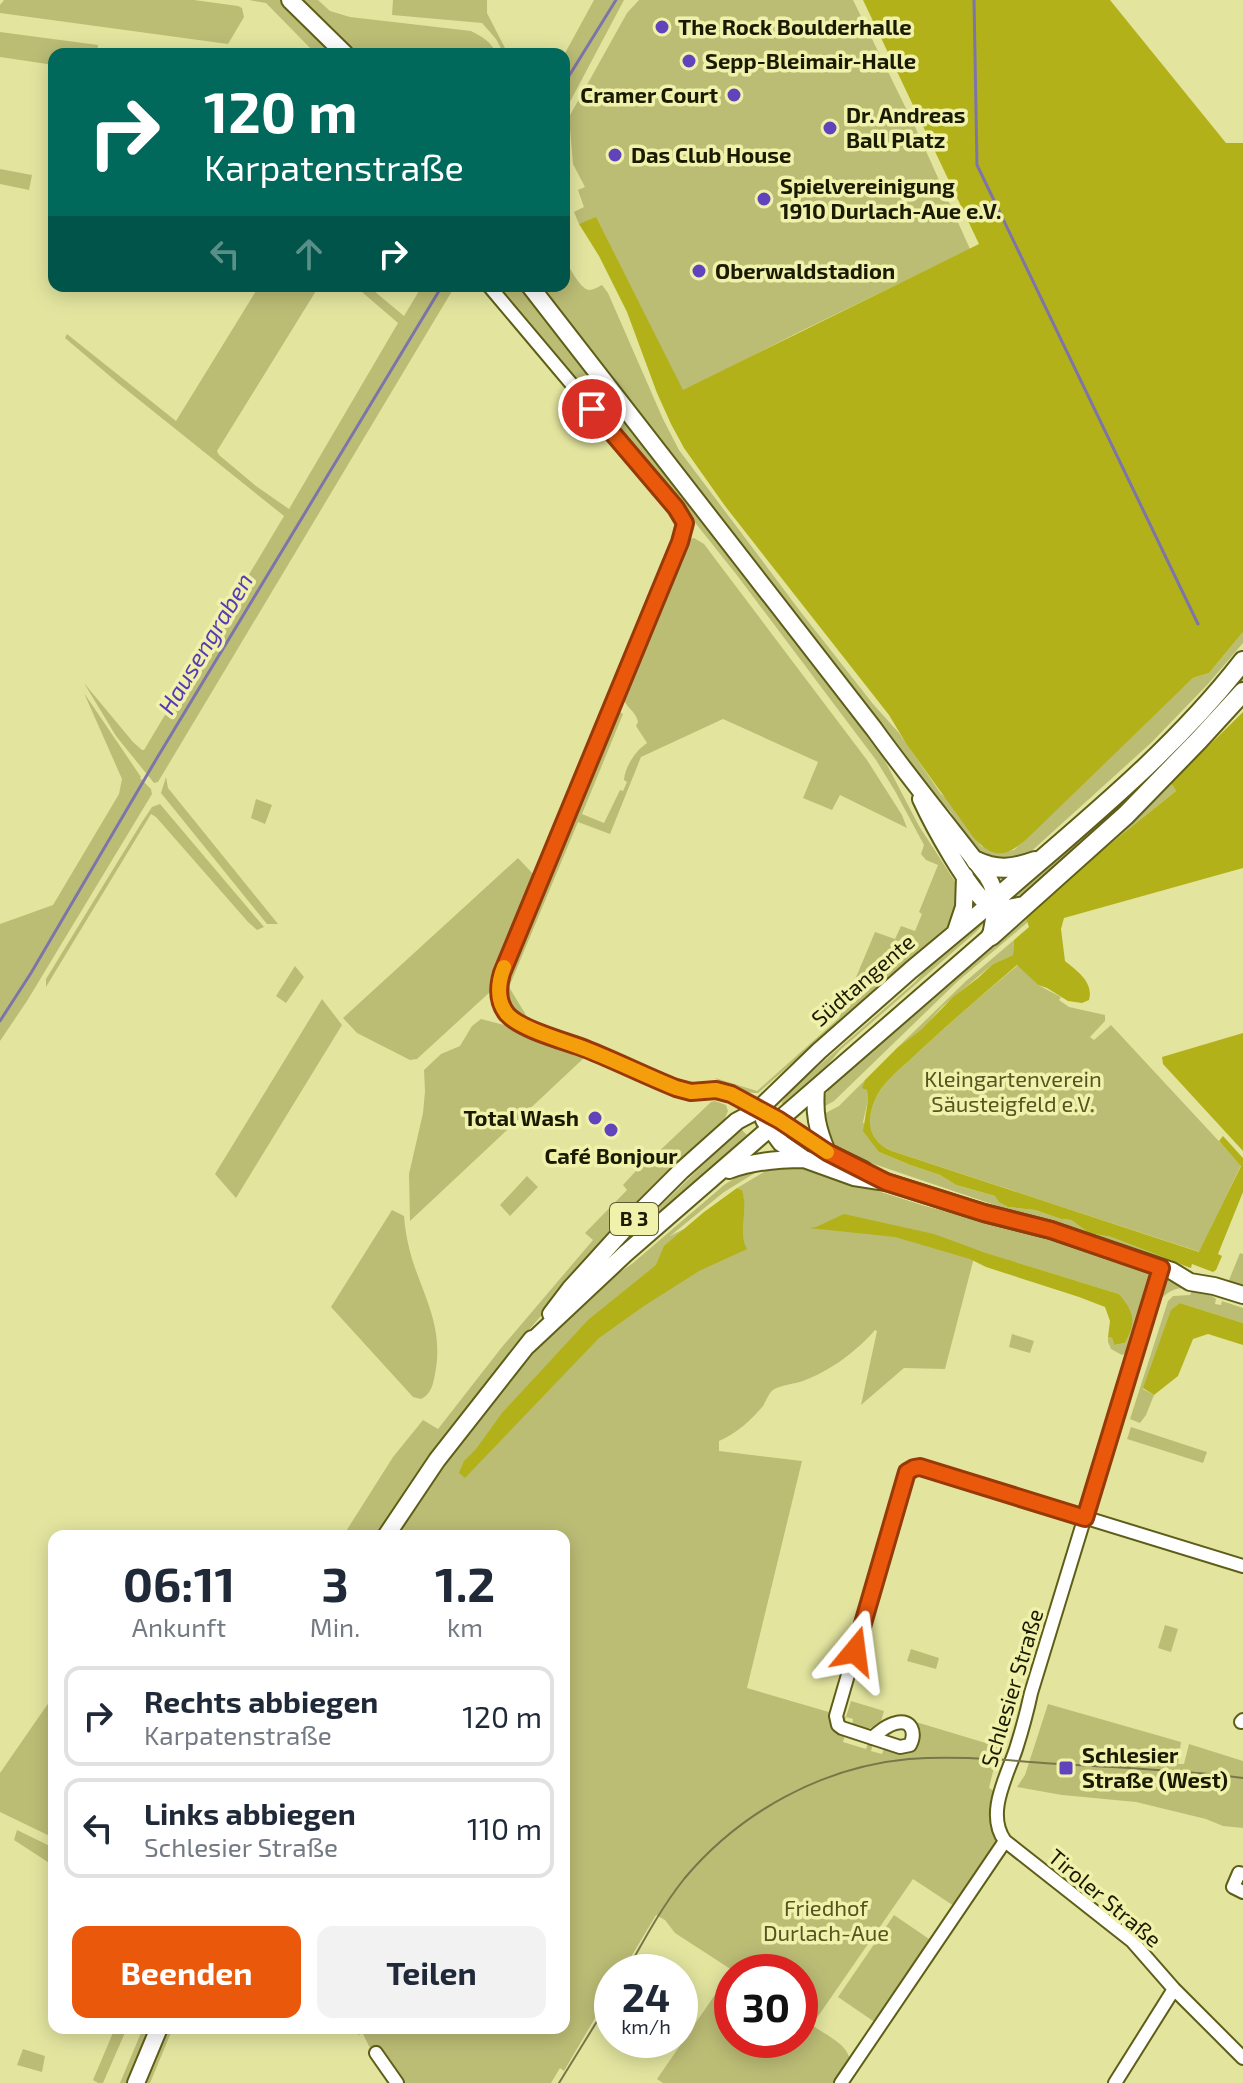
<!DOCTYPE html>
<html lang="de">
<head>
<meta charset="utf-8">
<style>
	body { margin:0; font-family:"Exo 2",sans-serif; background:#f2f2f3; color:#1f2937; height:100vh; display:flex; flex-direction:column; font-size:30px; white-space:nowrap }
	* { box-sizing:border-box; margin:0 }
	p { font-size:26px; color:#747a83 }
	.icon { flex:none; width:44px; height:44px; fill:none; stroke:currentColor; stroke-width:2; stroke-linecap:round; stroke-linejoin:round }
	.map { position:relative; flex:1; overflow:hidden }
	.details { position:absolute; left:48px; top:1530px; width:522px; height:504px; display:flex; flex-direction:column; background:#fff; border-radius:16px; box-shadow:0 4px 20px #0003 }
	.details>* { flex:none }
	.hud { position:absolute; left:48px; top:48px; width:522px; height:244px; border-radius:16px; box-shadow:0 4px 20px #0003; background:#00695c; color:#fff; overflow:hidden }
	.speed { position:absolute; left:594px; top:1954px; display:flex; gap:16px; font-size:40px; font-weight:700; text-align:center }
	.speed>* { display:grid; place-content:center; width:104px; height:104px; border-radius:50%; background:#fff; box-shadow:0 4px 20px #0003; line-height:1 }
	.speed small { font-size:20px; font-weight:400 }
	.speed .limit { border:12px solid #d22; background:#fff; color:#111 }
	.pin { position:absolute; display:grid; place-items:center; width:68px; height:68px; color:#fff; margin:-34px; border:4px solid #fff; border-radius:50%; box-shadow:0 2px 8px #0007 }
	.me { position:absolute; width:88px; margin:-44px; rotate:16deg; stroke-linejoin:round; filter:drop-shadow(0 0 6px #0008) }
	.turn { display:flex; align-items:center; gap:28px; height:168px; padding:0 24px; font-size:36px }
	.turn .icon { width:104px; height:104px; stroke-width:2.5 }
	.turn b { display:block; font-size:56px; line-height:68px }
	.lanes { display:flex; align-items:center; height:76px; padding:0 24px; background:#0003; justify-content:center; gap:40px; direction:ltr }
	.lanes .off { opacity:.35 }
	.eta { display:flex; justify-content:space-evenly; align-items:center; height:136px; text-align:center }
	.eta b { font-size:48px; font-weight:700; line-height:56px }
	.cta { display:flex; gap:16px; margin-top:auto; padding:16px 24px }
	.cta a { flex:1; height:92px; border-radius:16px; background:#ea580c; color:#fff; font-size:32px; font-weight:700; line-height:92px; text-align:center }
	.cta a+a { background:#f2f2f3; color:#1f2937 }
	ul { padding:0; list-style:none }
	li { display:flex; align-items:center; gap:24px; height:100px; margin:0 16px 12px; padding:0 8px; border:4px solid #e0e1e3; border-radius:16px }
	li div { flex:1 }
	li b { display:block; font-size:30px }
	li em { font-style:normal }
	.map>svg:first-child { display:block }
</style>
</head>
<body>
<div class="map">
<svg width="1243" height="2083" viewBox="0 0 1243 2083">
	<rect width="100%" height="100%" fill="#e3e59f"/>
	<path fill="#bcbd75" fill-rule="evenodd" d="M4 0H194L238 6 242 8 244 17 228 44 0 13V5Z
		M249 0H281L337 54H316L266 3Z
		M302 0H318L330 11 350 17 471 31C483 37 491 42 497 54H355Z
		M393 0H487V13L508 54H504L496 39 482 23 392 15Z
		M594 0H624L564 113V55Z
		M639 0H853L917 131 970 249 795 334 678 394 585 222 579 224 574 212 584 207 578 190 585 187 573 164 569 117 627 13Z
		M0 32 98 45 97 54H54V65L0 57Z
		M0 169 32 175 29 190 0 184Z
		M564 258C569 266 580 289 589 290 593 290 598 287 602 285L608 293 663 419 679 450 800 611 873 704 899 733 941 794 947 799 981 846 997 853 1014 850 1193 678 1209 673 1243 632V643L1208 684 1152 742 1025 857 1016 862 981 858 963 836 951 812 928 790 540 286H564Z
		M259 286H319L217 451 219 455 256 486 289 509 398 323 355 286H368L404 316 422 286H455L158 782 154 783 116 736 84 683 133 742 142 750H144L284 516 118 383 65 338 67 334 176 421Z
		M495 286H520L865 729 884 759 919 826 956 883 959 896 953 920 946 928 758 1093C748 1094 723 1085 715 1078L757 1091 839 1018 875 932 895 939 901 926 915 931 922 914 919 912 938 865 926 860 921 854 924 845 895 791 876 760 736 574 685 510Z
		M694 538 704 544 716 560 867 760 902 815 907 828 840 795 832 810 803 798 818 762 723 719 641 757 610 834 578 822 509 987 529 1020C508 1013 505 999 505 979L615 712H620L623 714 582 814 604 823 620 790 623 791 627 782 624 780C625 767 635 751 647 743L636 726 638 722C636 710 623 707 623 694L686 540Z
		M1243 671V681L1128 804 1030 891 1015 897 1014 895Z
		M84 693 141 777 140 778 151 789 152 794 27 1001 0 1041V924L53 905 119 794 122 779Z
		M166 777 168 788 278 924H267L161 793Z
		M1171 783 1176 791 1070 876Z
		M256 799 272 805 265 824 251 818Z
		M160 804 264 927 257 930 248 922 156 817 151 814 46 987V979L142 822 152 807Z
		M518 858 534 875 535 879 516 928 494 974 490 992 417 1059 410 1060 357 1033 343 1018Z
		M1025 915 1028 922 958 981 834 1101 820 1109V1104L832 1084Z
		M982 919 984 923 976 932 839 1051 818 1077 782 1106V1102L792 1089 915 982 939 954Z
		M1014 940 1013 955 993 964 942 1007 922 1030 898 1047 966 981Z
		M1018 965 1038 985 1061 997 1059 1000 1069 1007 1105 1015V1021L1090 1037 1094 1040 1111 1025 1241 1165 1200 1252 892 1151C868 1141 865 1123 875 1100 882 1083 898 1071 911 1059 946 1026 982 995 1018 965Z
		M295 966 304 977 286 1003 276 996Z
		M322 999 342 1025 236 1198 215 1174Z
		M481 1019 516 1028 586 1056 410 1221 409 1174 423 1113 425 1091 424 1070 441 1054 460 1046 472 1026Z
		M865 1080 863 1088 867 1090 868 1100 863 1122 879 1152 910 1165 940 1175 956 1185 995 1196 1000 1202 1008 1207 1035 1210 1061 1219 1071 1220 1089 1233 1111 1237 1191 1268 1074 1232 871 1163 841 1149 833 1143 827 1136 820 1116 839 1106Z
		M715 1101 726 1105 728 1111 725 1118 727 1122 564 1289 528 1331 449 1432 378 1536H343L393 1457 423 1420 438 1429 502 1347 593 1240 585 1233 627 1190 623 1185 644 1162 650 1167 657 1161 653 1157 711 1102Z
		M742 1130 747 1135 585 1279 732 1137Z
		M797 1165 836 1177 847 1185H859L925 1206 1041 1235 1147 1271 1151 1278 1130 1352 1122 1355 1111 1349 1108 1342V1337L1112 1338 1114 1345 1125 1343C1138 1321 1130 1314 1119 1294L976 1250 945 1369 904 1368 861 1405 877 1331 875 1330C857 1351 830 1371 803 1381 795 1384 780 1385 773 1390 769 1393 766 1401 763 1406 751 1420 736 1434 719 1441V1451L802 1461 747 1688 846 1717 851 1701 884 1711 880 1725 867 1729 852 1727 853 1719 846 1717 841 1734 845 1735 843 1742 866 1749 868 1743 873 1744 871 1751 882 1754 884 1748 897 1752 918 1729 916 1722 999 1747 989 1788 996 1792 991 1817 997 1838 996 1844 954 1906 913 1879 812 2025C825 2035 847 2043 850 2060L834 2083H663L657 2079 732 1970 675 1933 665 1920 656 1915 622 1972H612V1989L564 2071 560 2068 551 2083H393L373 2054 362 2032 359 2035 348 2028H564V1536H394L436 1473 517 1370 558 1325 607 1281 633 1263 724 1185 749 1169 765 1167 724 1192 670 1236 744 1199 742 1190 737 1188 771 1168ZM732 1972H800V2040H732Z
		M527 1176 538 1187 510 1216 500 1205Z
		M392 1210 404 1216C405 1231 408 1245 412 1259 425 1299 444 1329 435 1374 433 1385 431 1394 421 1399L413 1397 331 1307Z
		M1240 1253 1243 1254V1290L1227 1285Z
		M1171 1279 1185 1288C1175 1288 1169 1291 1162 1298L1125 1417 1121 1416 1161 1287 1165 1281Z
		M1194 1287 1208 1293 1216 1299 1215 1304 1221 1305 1222 1301 1243 1308V1323L1180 1303 1143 1389 1154 1395 1146 1415 1140 1423 1130 1419 1168 1301 1173 1296 1190 1295Z
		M1012 1334 1034 1341 1030 1353 1009 1347Z
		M1131 1427 1207 1452 1203 1463 1127 1439Z
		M1165 1625 1178 1629 1171 1652 1158 1648Z
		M911 1649 939 1658 936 1669 907 1661Z
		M54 1695V1838L0 1812V1773Z
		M1048 1704 1181 1742 1178 1764H1184L1189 1744 1243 1761V1828L1223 1826 1206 1819 1136 1802 1062 1795 1017 1787 1025 1775Z
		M17 1830 54 1848V1866L14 1840Z
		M894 1915 932 1941 876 2023 838 1997Z
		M115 2028H127L103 2083H98L93 2080Z
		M143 2028H152L129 2083H120Z
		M166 2028H173L150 2083H144Z
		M23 2049 45 2056 42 2072 17 2065Z"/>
	<path fill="#b2b11a" d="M863 0H1110L1226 143H1243V632L1209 673 1193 678 1035 831C1014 851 999 866 974 838L907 745 889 715 725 506 684 448 671 424 657 393 627 312 599 256 579 224 596 217 683 390 979 244Z
		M1243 712V868L1064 918 1061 929 1065 961C1077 971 1094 982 1089 1000L1082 1003 1068 1001 1047 988 1038 985 1017 965C981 996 946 1026 911 1059 898 1071 882 1083 875 1100 865 1123 869 1141 892 1151L1199 1252 1241 1166 1219 1141 1223 1136 1243 1158V1192L1218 1254 1222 1256 1216 1270 1213 1272 1192 1264 1191 1268 1111 1237 1089 1233 1071 1220 1061 1219 1035 1210 1008 1207 999 1202 995 1196 956 1185 940 1175 910 1165 879 1152 863 1131 868 1100 867 1090 862 1088 865 1080 898 1047 921 1030 953 997 978 978 993 964 1013 955 1014 940 1029 927 1025 915 1070 876 1176 791 1171 783Z
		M1243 1033V1151L1163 1064 1162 1057Z
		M737 1188 742 1190C749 1210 737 1232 747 1249L699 1271 644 1306 599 1338 465 1478 459 1473 464 1461 476 1449 502 1413 588 1320 656 1265 664 1246 704 1212Z
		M844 1214 934 1234 983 1252 1119 1294C1134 1312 1137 1322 1125 1343L1114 1345 1112 1338 1108 1337 1110 1321 1105 1307 1079 1297 986 1267 970 1259 895 1237 809 1228 816 1227Z
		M1180 1303 1243 1323V1345L1208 1334 1193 1339 1178 1376 1154 1395 1143 1388 1171 1310Z"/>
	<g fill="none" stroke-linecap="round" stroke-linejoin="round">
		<path stroke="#7d75aa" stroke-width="3" d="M974 0 977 165 1198 624
			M564 84 616 0
			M0 1021 31 973 157 758 442 286"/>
		<defs>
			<path id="minor" d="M489 286 676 508 685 523 680 542 506 961C499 979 494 998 507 1014 521 1030 565 1041 586 1049 616 1062 646 1076 676 1088L691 1092 722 1091 745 1101 758 1110
				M1161 1268 1031 1693C1027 1712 1022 1730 1016 1749 1007 1776 985 1814 1005 1841L1132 1941 1174 1989 1243 2058
				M1241 1722 1243 1720
				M872 1738C879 1732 887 1725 896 1723 912 1719 916 1733 910 1745L900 1747 842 1728 838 1725 836 1716 907 1472 914 1468 930 1470 1243 1566
				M1243 1874 1239 1873 1233 1887 1243 1892
				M376 2053 397 2083
				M841 2083 1005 1841
				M1115 2083 1174 1989"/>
			<path id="major" d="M290 0 345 54
				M956 931 964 907 965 876
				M816 1088C814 1114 817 1128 827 1152
				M770 1116 827 1152 864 1170
				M764 1120 781 1143 804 1159 854 1177 886 1182 984 1213 1051 1230 1172 1271 1190 1282 1214 1286 1243 1295
				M729 1170C753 1161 778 1159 804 1159
				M551 1314 570 1289 639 1213 681 1171 737 1121 758 1110 819 1051 911 970 989 905C968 890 933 825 921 799
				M527 1346 625 1254 991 936C995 912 1001 898 987 876 949 826 910 779 874 729L530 286
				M386 1536 437 1460 532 1339
				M136 2083 159 2028"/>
			<path id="highway" d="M976 861C997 871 1013 869 1035 861
				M1024 906 1008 909 989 905C1077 828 1171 754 1243 661
				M991 936 1126 815 1199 740 1243 692"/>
		</defs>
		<use href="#minor" stroke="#5e5e19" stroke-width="16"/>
		<use href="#major" stroke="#5e5e19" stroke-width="20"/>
		<use href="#highway" stroke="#5e5e19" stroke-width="22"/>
		<use href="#minor" stroke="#fff" stroke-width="12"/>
		<use href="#major" stroke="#fff" stroke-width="16"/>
		<use href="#highway" stroke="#fff" stroke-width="18"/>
		<path stroke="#77784a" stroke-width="2" d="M626 1972C644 1940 661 1908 684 1879 740 1812 822 1767 909 1759 960 1755 1011 1761 1061 1764 1121 1768 1183 1770 1243 1778
			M559 2083 612 1997"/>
	</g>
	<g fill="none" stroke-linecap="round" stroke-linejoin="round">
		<defs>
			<path id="route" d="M592 409 676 508 685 523 680 542 502 973C498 987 497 1002 507 1014 521 1030 565 1041 586 1049 616 1061 646 1076 676 1088L691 1092 716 1090 731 1094 779 1120 827 1152 886 1182 984 1213 1051 1230 1161 1268 1085 1518 920 1467 914 1468 907 1472 855 1651"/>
		</defs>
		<use href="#route" stroke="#983908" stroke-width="20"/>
		<use href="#route" stroke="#ea580c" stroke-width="14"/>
		<path stroke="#f59e0b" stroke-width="14" d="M504 967C498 982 496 1000 507 1014 520 1029 565 1041 585 1049 616 1061 646 1076 676 1088L691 1092 716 1090 731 1094 779 1120 827 1152"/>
	</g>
	<g fill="#6143bc" stroke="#f0f2ac" stroke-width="3">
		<circle cx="662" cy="27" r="8"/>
		<circle cx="689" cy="61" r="8"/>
		<circle cx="734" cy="95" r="8"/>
		<circle cx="830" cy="128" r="8"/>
		<circle cx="615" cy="155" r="8"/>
		<circle cx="764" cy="199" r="8"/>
		<circle cx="699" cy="271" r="8"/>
		<circle cx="595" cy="1118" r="8"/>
		<circle cx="611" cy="1130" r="8"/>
		<rect x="1058" y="1760" width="16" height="16" rx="4"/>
	</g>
	<g text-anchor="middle" stroke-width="7" stroke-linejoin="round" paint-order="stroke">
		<rect fill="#f0f2ac" stroke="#5a5b34" stroke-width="2" x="610" y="1203" width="48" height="32" rx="6"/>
		<g font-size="20" font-weight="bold" fill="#1a1a01">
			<text x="634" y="1226">B 3</text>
		</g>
		<g font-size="22" font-weight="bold" fill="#1a1a01" stroke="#f0f2ac" text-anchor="start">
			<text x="678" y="35">The Rock Boulderhalle</text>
			<text x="705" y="69">Sepp-Bleimair-Halle</text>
			<text x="718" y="103" text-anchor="end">Cramer Court</text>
			<text x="846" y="123">Dr. Andreas<tspan x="846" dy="25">Ball Platz</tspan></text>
			<text x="631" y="163">Das Club House</text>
			<text x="780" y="194">Spielvereinigung<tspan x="780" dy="25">1910 Durlach-Aue e.V.</tspan></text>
			<text x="715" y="279">Oberwaldstadion</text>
			<text x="579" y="1126" text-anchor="end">Total Wash</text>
			<text x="611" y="1164" text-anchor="middle">Café Bonjour</text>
			<text x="1082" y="1763">Schlesier<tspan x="1082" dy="25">Straße (West)</tspan></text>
		</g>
		<g font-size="22" fill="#1a1a01" stroke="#f0f2ac">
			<text transform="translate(863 980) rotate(-41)" y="8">Südtangente</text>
			<text transform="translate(1012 1688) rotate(-73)" y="8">Schlesier Straße</text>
			<text transform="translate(1105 1898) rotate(40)" y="8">Tiroler Straße</text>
		</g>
		<g font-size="22" fill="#555520" stroke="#f0f2ac">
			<text x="1013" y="1087">Kleingartenverein<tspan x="1013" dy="25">Säusteigfeld e.V.</tspan></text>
			<text x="826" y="1916">Friedhof<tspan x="826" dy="25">Durlach-Aue</tspan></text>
		</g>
		<g font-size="24" font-style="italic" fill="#5a39b4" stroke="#f0f2ac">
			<text transform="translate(206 644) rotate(-59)" y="8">Hausengraben</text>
		</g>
	</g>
</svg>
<div class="speed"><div>24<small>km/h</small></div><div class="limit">30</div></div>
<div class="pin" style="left:592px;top:409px;background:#d93025"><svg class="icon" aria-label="arrive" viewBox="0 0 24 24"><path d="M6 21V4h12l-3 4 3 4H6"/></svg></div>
<svg class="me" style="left:855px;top:1651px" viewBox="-20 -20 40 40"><path d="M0-17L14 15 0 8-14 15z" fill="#ea580c" stroke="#fff" stroke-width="4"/></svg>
<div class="hud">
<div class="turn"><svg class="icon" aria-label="right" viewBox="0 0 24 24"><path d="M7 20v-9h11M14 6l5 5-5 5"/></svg><div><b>120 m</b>Karpatenstraße</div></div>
<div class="lanes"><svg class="icon off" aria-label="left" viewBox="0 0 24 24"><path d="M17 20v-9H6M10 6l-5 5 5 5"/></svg><svg class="icon off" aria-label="ahead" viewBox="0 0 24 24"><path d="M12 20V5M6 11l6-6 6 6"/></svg><svg class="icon" aria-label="right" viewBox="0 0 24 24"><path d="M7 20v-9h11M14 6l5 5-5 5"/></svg></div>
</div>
<section class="details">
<div class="eta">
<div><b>06:11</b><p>Ankunft</p></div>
<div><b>3</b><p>Min.</p></div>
<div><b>1.2</b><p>km</p></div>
</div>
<ul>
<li><svg class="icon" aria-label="right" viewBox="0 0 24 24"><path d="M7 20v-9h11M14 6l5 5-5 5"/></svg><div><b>Rechts abbiegen</b><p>Karpatenstraße</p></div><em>120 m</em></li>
<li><svg class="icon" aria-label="left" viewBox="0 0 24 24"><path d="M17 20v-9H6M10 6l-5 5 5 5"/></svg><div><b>Links abbiegen</b><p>Schlesier Straße</p></div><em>110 m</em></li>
</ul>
<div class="cta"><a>Beenden</a><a>Teilen</a></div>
</section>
</div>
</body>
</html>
